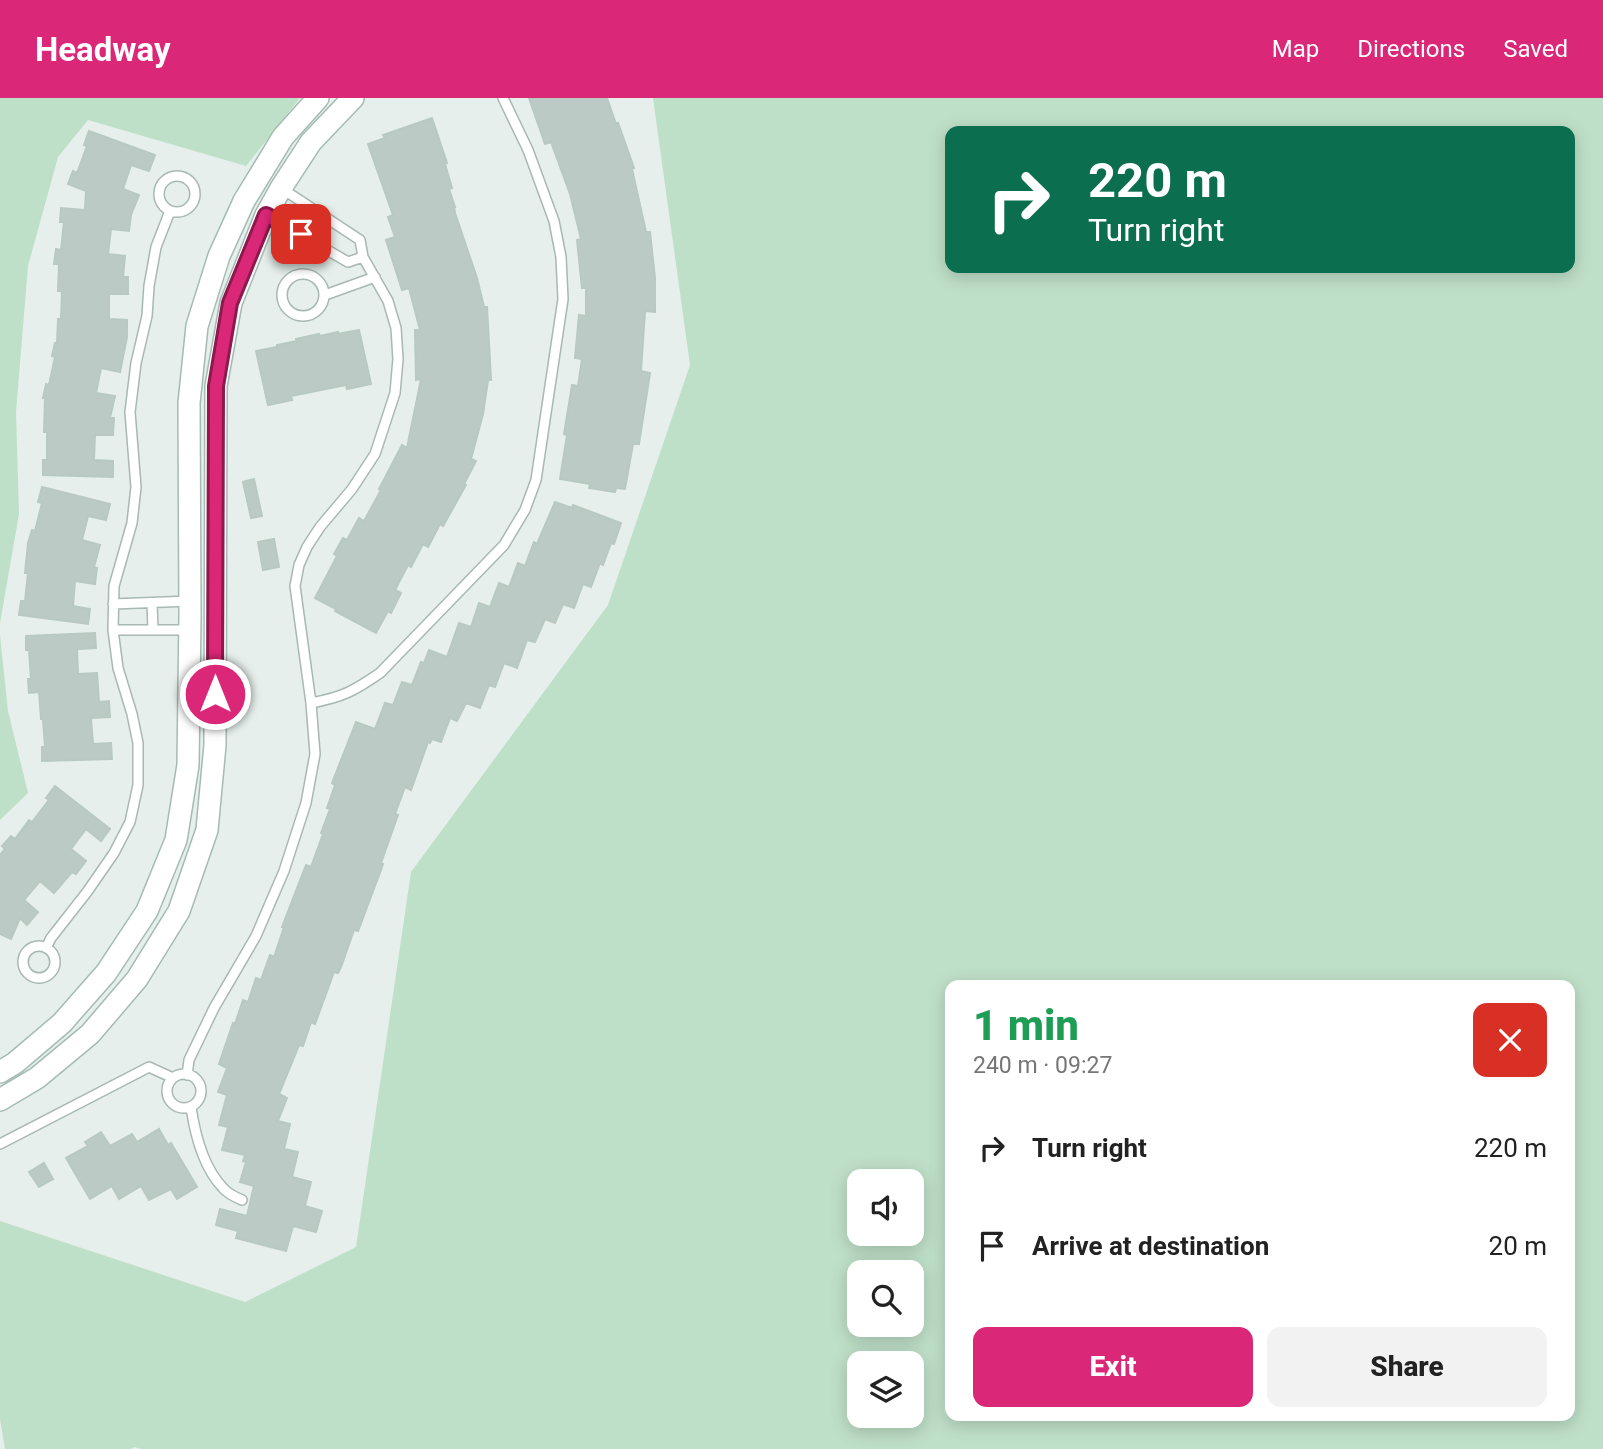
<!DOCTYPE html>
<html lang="en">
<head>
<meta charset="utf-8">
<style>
	body { margin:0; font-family:Roboto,sans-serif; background:#f2f2f2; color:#222; height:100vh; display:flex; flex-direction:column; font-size:26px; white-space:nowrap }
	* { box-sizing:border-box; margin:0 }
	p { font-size:23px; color:#767676 }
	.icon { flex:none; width:38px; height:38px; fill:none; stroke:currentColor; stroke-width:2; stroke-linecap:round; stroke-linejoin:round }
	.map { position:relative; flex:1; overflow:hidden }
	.side { position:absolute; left:945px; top:882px; width:630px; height:441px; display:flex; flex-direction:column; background:#fff; border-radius:14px; box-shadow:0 4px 18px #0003 }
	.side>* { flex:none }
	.banner { position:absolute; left:945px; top:28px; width:630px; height:147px; border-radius:14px; box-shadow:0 4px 18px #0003; background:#0b6e4f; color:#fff; overflow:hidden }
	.buttons { position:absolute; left:847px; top:1071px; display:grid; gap:14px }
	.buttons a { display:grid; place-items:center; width:77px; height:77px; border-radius:14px; background:#fff; box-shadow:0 4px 18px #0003; font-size:35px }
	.pin { position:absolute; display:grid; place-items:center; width:60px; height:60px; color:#fff; margin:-30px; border-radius:14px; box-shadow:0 4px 10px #0006 }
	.me { position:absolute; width:77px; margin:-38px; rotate:0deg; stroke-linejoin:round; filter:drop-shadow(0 0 5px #0008) }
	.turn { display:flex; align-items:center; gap:24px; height:147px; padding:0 28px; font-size:32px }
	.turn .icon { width:91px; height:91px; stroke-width:2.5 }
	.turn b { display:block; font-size:49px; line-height:60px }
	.round { display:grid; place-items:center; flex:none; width:74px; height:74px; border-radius:14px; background:#f2f2f2 }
	.overview { display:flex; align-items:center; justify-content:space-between; height:119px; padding:0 28px }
	h1 { font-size:42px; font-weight:800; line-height:52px; color:#1e9e55 }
	.action { display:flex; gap:14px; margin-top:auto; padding:14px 28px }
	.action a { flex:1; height:80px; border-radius:14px; background:#db2777; color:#fff; font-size:28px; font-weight:800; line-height:80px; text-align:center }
	.action a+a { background:#f2f2f2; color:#222 }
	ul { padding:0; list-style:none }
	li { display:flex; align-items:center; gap:21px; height:98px; padding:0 28px }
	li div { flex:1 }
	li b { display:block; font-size:26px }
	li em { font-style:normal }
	header { display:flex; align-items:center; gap:42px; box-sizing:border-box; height:98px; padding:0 35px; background:#db2777; color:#fff }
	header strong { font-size:33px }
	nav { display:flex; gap:38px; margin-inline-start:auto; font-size:24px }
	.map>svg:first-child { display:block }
</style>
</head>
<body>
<header>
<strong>Headway</strong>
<nav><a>Map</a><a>Directions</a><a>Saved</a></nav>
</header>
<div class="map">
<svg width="1603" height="1351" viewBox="0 0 1603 1351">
	<rect width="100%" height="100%" fill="#e6efeb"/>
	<path fill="#bfe0c8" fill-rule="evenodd" d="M0 0H300L246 68 88 22 58 59 28 168 16 314 19 416 0 525Z
		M653 0H1603V1351H141L134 1349 131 1351H5L0 1321V1123L245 1204 356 1149 411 774 608 507 690 267ZM950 33H1570V170H950ZM950 887H1570V1318H950ZM912 1083V1136H859V1083ZM859 1174H912V1227H859ZM859 1265H912V1318H859Z
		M0 537 8 613 28 695 0 722Z"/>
	<path fill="#bbcac4" stroke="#b8c9c2" stroke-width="2" d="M529 0H607L616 26 618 25 634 70 632 71 646 134H650L655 180V214L645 213 641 273 650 275 639 346H633L625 391 616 390 615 394 589 390 590 386 560 381 567 337 564 336 572 287 578 288 582 261 575 260 579 217 586 218V190H582L577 142 581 141 570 96 551 44 545 46Z
		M432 20 447 65 445 66 452 90 449 91 455 109H454L455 115 477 180 484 209H487L491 282H488L483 316 471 361 476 363 464 386 466 387 443 428 440 426 428 449 423 446 411 469 408 467 395 492 401 495 391 515 388 513 376 535 335 513 336 511 315 500 337 458 334 456 343 440 347 442 359 420 364 423 381 392 379 391 402 347 407 350 421 281 416 282 415 232H420L409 190 402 192 386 142 395 139 388 119 393 117 368 46 385 40 383 37Z
		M89 33 155 57 149 73 131 67 123 91 139 97 131 117 129 133 111 131 108 156 125 158 123 179H128V196H109V221L127 222V239L120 274 101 270 96 295 115 298 110 320H114L113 337H95L94 362 113 363V379L43 377V362H47V334H44L45 300H43L46 286 49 287 55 259 52 258 55 245H57L58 221H61L62 193H58L59 166H54L56 151 61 152 64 124H60L61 110 85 112 86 93 68 86 73 73 77 75 87 48 84 47Z
		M359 232 371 286 347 291 346 287 291 298 292 302 268 307 256 253 277 249V247L297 243 296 241 319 236 320 238 338 234V236Z
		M254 381 262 418 251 420 243 384Z
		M42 389 110 406 106 422 88 418 82 442 100 447 94 469 97 470 95 486 75 483 73 508 90 511 88 526 19 517 21 503H25L28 475H25L28 445 32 432 35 433 42 405 38 404Z
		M555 404 572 410 573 407 621 425 614 446 611 445 603 467 600 465 591 489 583 486 574 510 563 506 555 525 545 521 535 544 527 542 517 570 504 565 495 589 489 587 480 610 466 605 457 623 450 620 441 644 432 641 430 645 428 644 411 692 405 689 395 716 398 717 381 765 383 766 381 772 358 833 354 832 341 869 338 875 334 874 315 926 311 924 303 948 299 947 279 996 287 1000 278 1023 290 1026 284 1051 298 1054 292 1079 311 1084 305 1108 322 1113 316 1134 293 1128 286 1153 236 1140 238 1133 216 1127 220 1111 247 1118 254 1088 240 1084 246 1064 243 1063 245 1057 222 1052 228 1029 219 1027 227 997 218 994 227 970 219 966 233 925 235 926 243 902 248 904 256 880 261 882 270 857 274 859 284 829H282L306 767 311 769 323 736 321 735 330 711 327 710 335 687 332 685 356 624 375 631 385 605 393 607 402 584 412 587 421 564 424 565 429 552 447 559 459 525 471 529 479 505 490 509 499 485 509 489 518 465 525 468 534 444 537 446Z
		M274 441 279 469 263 472 258 444Z
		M95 535 96 550 77 551 78 576 97 575 99 604 109 603 110 619 91 620 93 646 111 645 112 661 42 663V649H45L43 621H41L39 594 29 595 28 581H31L29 552H26V538Z
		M55 688 110 731 101 743 86 731 71 751 86 763 76 776 72 774 54 795 40 783 24 802 38 814 27 827 20 820 11 841 0 836V757L5 751 2 748 11 738 15 741 29 722 32 724 49 702 46 700Z
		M159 1031 168 1047 171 1045 197 1089 177 1101 171 1091 149 1102 141 1088 119 1101 112 1088 90 1101 66 1060 88 1048 85 1044 101 1034 110 1048 132 1036 137 1044Z
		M44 1065 53 1081 39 1089 29 1074Z"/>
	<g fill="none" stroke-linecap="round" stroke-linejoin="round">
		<defs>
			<path id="lane" d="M159 96a18 18 0 1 1 36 0a18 18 0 1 1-36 0Z
				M266 117 348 164 363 159
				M282 197a21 21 0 1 1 42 0a21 21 0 1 1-42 0Z
				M325 197 375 179
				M152 505 153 532
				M113 506 190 503
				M113 532H190
				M311 605C343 599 354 593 380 575L504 447 525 412 536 382 563 201 561 159 554 123 528 52 503 0
				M23 864a16 16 0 1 1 32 0a16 16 0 1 1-32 0Z
				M46 850 51 840 87 794 114 755 130 724 138 687V645L132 616 118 570 113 532 114 488 132 425 136 389 130 314 136 265 147 218 149 188 156 149 170 113
				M167 993a17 17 0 1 1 34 0a17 17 0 1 1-34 0Z
				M187 977 189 962 214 910 256 838 284 773 306 705 315 656 311 605 295 488 299 467 307 449 320 429 352 391 375 356 395 295 398 261 396 230 388 203 363 159 360 142 281 90
				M191 1009C195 1037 203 1069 223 1090 228 1096 235 1099 242 1102
				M0 1046 149 969 173 980"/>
			<path id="secondary" d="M0 974 15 965 62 925 106 875 147 813 176 742 188 667 190 518 189 305 197 228 219 158 244 103 283 39 318 0
				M0 1002 37 980 90 936 137 881 179 813 207 732 215 647 216 288 231 205 266 117 281 90 311 44 353 0"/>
		</defs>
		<use href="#lane" stroke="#a8b8b2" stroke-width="12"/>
		<use href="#secondary" stroke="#a4bbb3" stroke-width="24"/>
		<use href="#lane" stroke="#fff" stroke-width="9"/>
		<use href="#secondary" stroke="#fff" stroke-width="21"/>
	</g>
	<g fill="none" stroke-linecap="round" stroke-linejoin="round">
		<defs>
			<path id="route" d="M215 596 216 288 230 205 266 117 301 136"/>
		</defs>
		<use href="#route" stroke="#8e194d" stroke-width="18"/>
		<use href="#route" stroke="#db2777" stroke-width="12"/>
	</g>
</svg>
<div class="buttons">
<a><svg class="icon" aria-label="sound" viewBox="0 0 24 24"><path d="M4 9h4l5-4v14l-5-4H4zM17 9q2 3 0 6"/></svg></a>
<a><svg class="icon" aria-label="search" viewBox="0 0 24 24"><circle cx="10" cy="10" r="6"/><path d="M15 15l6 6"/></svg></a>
<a><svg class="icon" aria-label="layers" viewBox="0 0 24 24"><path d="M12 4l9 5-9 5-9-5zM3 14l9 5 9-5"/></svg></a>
</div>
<div class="pin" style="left:301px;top:136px;background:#d93025"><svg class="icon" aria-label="arrive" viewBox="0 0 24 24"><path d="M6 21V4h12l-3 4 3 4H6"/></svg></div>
<svg class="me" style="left:215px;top:596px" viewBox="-20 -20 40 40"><circle r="17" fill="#db2777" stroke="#fff" stroke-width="3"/><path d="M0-11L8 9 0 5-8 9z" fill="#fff"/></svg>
<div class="banner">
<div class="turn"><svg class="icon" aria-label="right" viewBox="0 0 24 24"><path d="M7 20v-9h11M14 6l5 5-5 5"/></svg><div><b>220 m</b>Turn right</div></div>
</div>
<section class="side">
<div class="overview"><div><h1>1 min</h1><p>240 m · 09:27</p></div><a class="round" style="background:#d93025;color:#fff"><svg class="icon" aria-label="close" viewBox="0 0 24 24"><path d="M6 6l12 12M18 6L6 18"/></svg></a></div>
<ul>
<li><svg class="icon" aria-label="right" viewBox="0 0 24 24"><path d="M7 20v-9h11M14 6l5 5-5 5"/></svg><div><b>Turn right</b></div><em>220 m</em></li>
<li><svg class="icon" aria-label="arrive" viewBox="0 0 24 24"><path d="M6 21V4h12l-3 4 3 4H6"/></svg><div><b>Arrive at destination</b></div><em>20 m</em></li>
</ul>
<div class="action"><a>Exit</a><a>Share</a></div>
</section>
</div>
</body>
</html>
